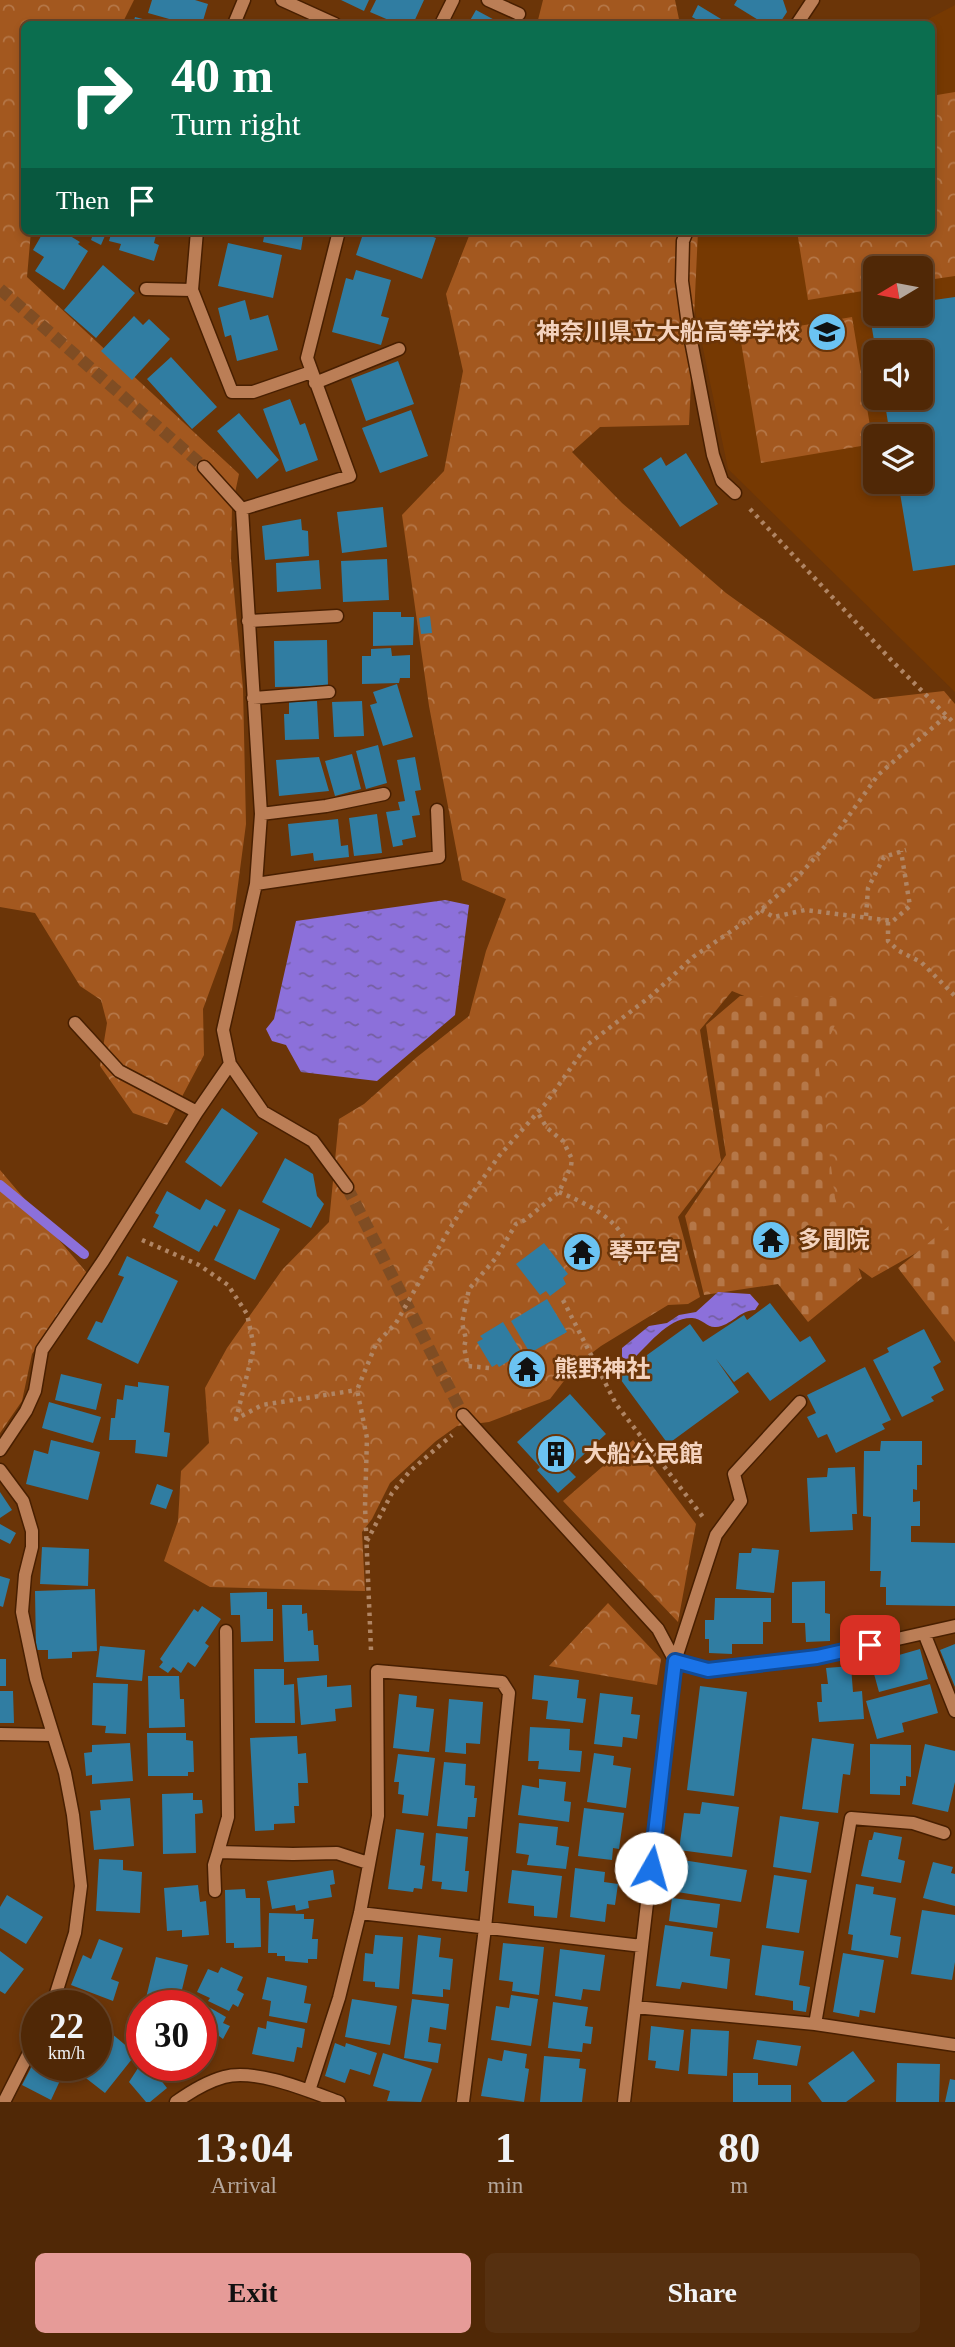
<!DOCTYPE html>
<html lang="en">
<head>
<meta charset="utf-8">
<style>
	body { margin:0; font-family:"Times New Roman","Noto Sans JP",serif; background:#563010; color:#f1f3f6; height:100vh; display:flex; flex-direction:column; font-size:26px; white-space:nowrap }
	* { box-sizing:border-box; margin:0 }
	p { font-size:23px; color:#b4a69b }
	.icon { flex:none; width:38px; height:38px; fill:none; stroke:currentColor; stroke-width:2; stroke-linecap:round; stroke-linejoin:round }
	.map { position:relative; height:2102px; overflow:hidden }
	.sheet { display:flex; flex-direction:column; background:#502806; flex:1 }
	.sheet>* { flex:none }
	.guide { position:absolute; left:21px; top:21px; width:914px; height:214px; border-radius:10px; box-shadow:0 4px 10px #0003,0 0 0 2px #674428; background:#0b6e4f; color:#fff; overflow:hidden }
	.needle { width:46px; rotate:260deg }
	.controls { position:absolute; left:863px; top:256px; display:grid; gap:14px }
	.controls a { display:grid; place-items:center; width:70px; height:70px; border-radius:10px; background:#502806; box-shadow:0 4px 10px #0003,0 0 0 2px #674428; font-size:35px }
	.speed { position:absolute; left:21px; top:1990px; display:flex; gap:14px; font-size:35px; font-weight:700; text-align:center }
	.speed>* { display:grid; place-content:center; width:91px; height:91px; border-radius:50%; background:#502806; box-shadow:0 4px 10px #0003,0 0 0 2px #674428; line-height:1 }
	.speed small { font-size:18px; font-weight:400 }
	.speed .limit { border:10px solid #d22; background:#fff; color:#111 }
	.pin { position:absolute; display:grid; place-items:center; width:60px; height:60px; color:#fff; margin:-30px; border-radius:14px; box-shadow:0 4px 10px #0006 }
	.me { position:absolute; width:77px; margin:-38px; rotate:7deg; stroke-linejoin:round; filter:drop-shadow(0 0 5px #0008) }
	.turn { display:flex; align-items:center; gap:24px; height:147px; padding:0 35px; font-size:32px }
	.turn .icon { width:91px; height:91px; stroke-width:2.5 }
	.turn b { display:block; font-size:49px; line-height:60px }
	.then { display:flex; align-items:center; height:66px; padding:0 35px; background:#0003; gap:14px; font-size:26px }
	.eta { display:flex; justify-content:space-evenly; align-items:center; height:119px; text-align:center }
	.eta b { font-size:42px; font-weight:700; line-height:49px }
	.primary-button { display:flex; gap:14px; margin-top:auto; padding:14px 35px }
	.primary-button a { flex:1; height:80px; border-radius:10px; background:#e69b98; color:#111; font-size:28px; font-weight:700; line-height:80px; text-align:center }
	.primary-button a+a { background:#563010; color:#f1f3f6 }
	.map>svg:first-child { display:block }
</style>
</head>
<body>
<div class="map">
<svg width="955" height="2102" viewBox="0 0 955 2102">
	<defs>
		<pattern id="forest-crowns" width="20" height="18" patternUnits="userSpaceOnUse" patternTransform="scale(1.75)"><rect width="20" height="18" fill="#a3581f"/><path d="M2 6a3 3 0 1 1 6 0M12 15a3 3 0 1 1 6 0" fill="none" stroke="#b57748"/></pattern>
		<pattern id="cemetery-stones" width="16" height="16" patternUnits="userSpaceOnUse" patternTransform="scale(1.75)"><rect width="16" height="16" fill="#a3581f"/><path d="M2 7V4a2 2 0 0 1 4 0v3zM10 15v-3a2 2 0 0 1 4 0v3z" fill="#b57748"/></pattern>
		<pattern id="water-ripples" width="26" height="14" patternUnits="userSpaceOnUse" patternTransform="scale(1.75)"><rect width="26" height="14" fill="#8c70da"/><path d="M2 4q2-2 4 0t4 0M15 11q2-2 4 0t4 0" fill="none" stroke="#755fa2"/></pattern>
	</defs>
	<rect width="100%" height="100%" fill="#6b3508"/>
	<path fill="#763902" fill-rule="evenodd" d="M955 5V692L728 469 689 281 694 231H931V24H919ZM875 268H920V313H875ZM875 352H920V397H875ZM875 436H920V481H875Z"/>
	<path fill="url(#forest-crowns)" d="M0 0H134L122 24H24V231H31L27 277 239 474 232 507 231 559 243 688 246 824 232 930 203 1009 204 1055 167 1125 133 1113 100 1066 107 1023 101 1000 80 986 35 913 0 907Z
		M543 0H675L680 24H537Z
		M955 92V276L921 281 920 268H875V289L808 300 797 231H931V96Z
		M471 231H698L689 425 600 427 572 452 622 503 726 593 874 699 944 691 955 704V1231L872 1278 841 1255 791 1015 732 991 700 1030 721 1161 678 1217 700 1297 688 1304 668 1305 601 1346 577 1364 550 1399 489 1422 457 1426 436 1441 390 1483 372 1519 362 1532 365 1591 210 1587 164 1561 178 1521 181 1471 209 1443 205 1388 227 1348 282 1270 329 1222 339 1119 364 1104 417 1057 469 1016 486 951 506 899 462 880 429 706 402 515 444 471 463 371 446 294Z
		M852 317 873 444 761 463 740 336Z
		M0 1170 87 1273 32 1354 22 1401 0 1433Z
		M633 1440 696 1524 678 1622 563 1501Z
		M608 1603 661 1659 657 1685 549 1666Z"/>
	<path fill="url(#cemetery-stones)" d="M740 996 848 997 818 1062 835 1198 862 1278 808 1322 778 1284 704 1295 685 1216 726 1155 706 1025Z
		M955 1221V1342L898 1268Z"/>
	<path fill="url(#water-ripples)" d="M445 900 469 905 455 1015 377 1081 301 1072 286 1045 272 1041 266 1029 274 1019 296 921Z
		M718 1292 750 1294 759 1304 755 1310C740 1310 731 1326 716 1327 707 1328 701 1317 691 1318 667 1318 647 1347 630 1362L622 1357V1348L649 1326 667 1323 679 1315 696 1312Z"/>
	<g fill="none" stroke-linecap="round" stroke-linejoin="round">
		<path stroke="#8c70da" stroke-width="10" d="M0 1185 84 1254"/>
	</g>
	<path fill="#307da2" d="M152 0H195L208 4 202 24H187L148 13Z
		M341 0H369L364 11Z
		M376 0H424L413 24H398L370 12Z
		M737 0H783L787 12 779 24H765L734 5Z
		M698 5 726 22 724 24H705L692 17Z
		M476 10 502 24H468Z
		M135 17 162 24H133Z
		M44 231H62L80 242 78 244 88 251 64 290 35 271 44 257 33 250Z
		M94 231H107L101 245 91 240Z
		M112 231H157L154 243 159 245 154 261 119 250 121 244 109 241Z
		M265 231H304L301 250 263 242Z
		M364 231 382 237 384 231H417L436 238 422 279 356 255Z
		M228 243 282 255 273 298 218 286Z
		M103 265 135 293 96 338 64 310Z
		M356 270 391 280 381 316 389 318 381 345 332 332 346 278 353 280Z
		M955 297V565L913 571 898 481H920V436H890L884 397H920V352H876L869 311 875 310V313H920V302Z
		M245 300 250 320 268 315 278 350 237 361 231 335 225 337 218 308Z
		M134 316 143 325 149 319 170 339 132 380 101 351Z
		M171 357 217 407 192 429 147 379Z
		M398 361 414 404 366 421 351 379Z
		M290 399 300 425 305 423 318 460 286 472 263 409Z
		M411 410 428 456 380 473 362 428Z
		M239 413 279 460 257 479 217 431Z
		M686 453 718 504 680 527 643 469 661 457 666 466Z
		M383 507 387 547 342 553 337 512Z
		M301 519 302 530 308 531 309 556 265 560 262 526Z
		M387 559 389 600 343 602 341 561Z
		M319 560 321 589 277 592 276 563Z
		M373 612H401V617H414L413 645 373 646Z
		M430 616 432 633 421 634 419 618Z
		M327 640 328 686 275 687 274 641Z
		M391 648 392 656 410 655V678H400L399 683 362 684V656H371V649Z
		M397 684 413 737 383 746 370 705 377 703 373 692Z
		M317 701 319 739 285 740 284 714H289V702Z
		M362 701 364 736 334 737 332 702Z
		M378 745 387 783 366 789 356 751Z
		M352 754 361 789 335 796 325 761Z
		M319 757 329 791 279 796 276 760Z
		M415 757 421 790 415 791 420 815 412 816 416 837 402 840 403 845 393 847 386 812 400 810 398 802 405 801 397 760Z
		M377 814 382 853 354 856 349 818Z
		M338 819 341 846 348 845 349 857 314 861 313 853 291 856 288 824Z
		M222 1108 258 1133 221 1187 185 1162Z
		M285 1158 313 1174 317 1196 324 1204 311 1228 262 1202Z
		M167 1191 200 1210 206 1199 226 1210 217 1227 214 1225 199 1252 153 1227 159 1215 155 1213Z
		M239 1209 280 1229 255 1280 214 1260Z
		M584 1236 598 1255 595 1258 599 1263 589 1271 585 1266 582 1268 566 1248Z
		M544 1243 568 1274 563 1278 566 1284 550 1296 546 1291 540 1295 516 1264Z
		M127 1256 178 1281 138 1364 87 1339 96 1321 102 1323 124 1277 118 1275Z
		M547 1299 567 1332 530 1353 511 1321Z
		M770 1303 800 1342 810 1336 826 1361 770 1401 748 1372 734 1382 716 1359 739 1392 668 1444 618 1376 690 1324 703 1342 744 1315 747 1320Z
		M503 1322 522 1353 499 1367 497 1364 492 1367 477 1342 483 1339 480 1336Z
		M924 1329 941 1362 933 1367 944 1390 931 1397 934 1401 902 1417 873 1360 889 1352 887 1348Z
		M865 1367 891 1420 882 1424 885 1429 836 1453 827 1434 818 1438 807 1417 816 1413 807 1395Z
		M61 1374 102 1384 96 1410 55 1400Z
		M138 1382 169 1386 164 1432 170 1433 167 1457 135 1453 136 1440H109L111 1418H115L117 1399 123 1400 125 1385 138 1387Z
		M570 1394 606 1434 568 1469 576 1477 558 1493 537 1470 540 1467 517 1442Z
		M49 1402 101 1417 93 1443 42 1428Z
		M51 1440 100 1452 88 1500 26 1484 34 1450 48 1454Z
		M881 1441H922V1465H917V1490L913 1489V1502L920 1501V1526H911V1542L955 1543V1606L886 1605V1587H880L881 1571H870L871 1517 863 1516 864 1451H880Z
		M855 1467 857 1514H852L853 1530 810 1532 807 1478 827 1477 828 1468Z
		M157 1484 173 1490 166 1509 150 1504Z
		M0 1492 12 1510 0 1518Z
		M0 1524 16 1533 10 1544 0 1539Z
		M42 1547 89 1549 88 1586 40 1584Z
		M752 1548 779 1550 774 1593 736 1589 739 1553H751Z
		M0 1576 10 1579 3 1607 0 1606Z
		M825 1581V1613L830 1614V1641L806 1642 805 1623H792V1582Z
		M95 1589 97 1651 72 1652V1658L48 1659V1650H36L35 1591Z
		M267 1592V1609H273V1641L241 1642 240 1615H231L230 1593Z
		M715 1598H771V1622H763V1644H732V1654L709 1653V1639H705V1620H714Z
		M282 1605H302V1614L307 1613 308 1631 313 1630 314 1645H318L319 1661 284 1662Z
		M202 1606 221 1619 205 1643 209 1646 195 1667 188 1662 181 1673 173 1667 168 1673 159 1667 163 1662 160 1659 194 1609 198 1612Z
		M955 1644V1687L940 1650Z
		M100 1646 145 1650 142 1681 96 1677Z
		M920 1649 928 1679 879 1692 871 1663Z
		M0 1659H6V1686H0Z
		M851 1666 853 1692 862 1691 864 1719 819 1722 817 1702H822L821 1684H828L826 1668Z
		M254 1669H284V1685L294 1684 295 1723H255Z
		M327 1675V1687L351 1685 352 1707 335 1709 336 1721 301 1725 297 1678Z
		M534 1675 579 1680 577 1698 586 1699 583 1723 546 1719 548 1701 532 1699Z
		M148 1676H179L180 1699H184L185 1727 149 1728Z
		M93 1683 128 1684 126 1734 105 1733 106 1726 92 1725Z
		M930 1684 938 1713 902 1723 904 1732 877 1739 866 1701Z
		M700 1686 747 1692 734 1796 687 1790Z
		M0 1691H13L14 1723H0Z
		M600 1693 633 1697 631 1714 640 1715 637 1739 623 1737 622 1747 594 1744Z
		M399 1694 417 1696 416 1707 434 1709 429 1752 393 1748Z
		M449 1699 483 1702 480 1744 466 1743V1754L445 1752Z
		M530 1727 570 1729 569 1750 582 1751 580 1772 538 1769 539 1761H528Z
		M147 1733H186V1740L193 1741 194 1772H188V1776H148Z
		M297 1736 298 1754 306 1753 308 1783H298L299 1806H294L295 1823 274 1824V1830L255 1831 250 1738Z
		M812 1738 854 1744 850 1775 843 1774 838 1813 802 1809Z
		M130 1743 133 1781 92 1784V1775L86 1776 84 1753 92 1752V1745Z
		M870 1744 911 1745V1777L906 1776V1786H900V1795L870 1794Z
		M925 1744 955 1751V1782L948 1812 912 1804Z
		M594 1753 614 1756 613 1765 631 1768 626 1808 587 1802Z
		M398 1754 435 1758 428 1816 402 1813 404 1795 398 1794 399 1782H394Z
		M444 1762 466 1764 465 1785 475 1786 474 1798H477L475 1817H468L467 1829 437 1826Z
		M539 1779 566 1782 564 1801 571 1802 569 1822 518 1815 522 1785 539 1788Z
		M193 1793V1800H202L203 1813 195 1814 196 1853 163 1854 162 1794Z
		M130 1798 134 1846 94 1850 90 1811 101 1810 100 1800Z
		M702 1802 739 1807 732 1857 679 1850 684 1813 700 1814Z
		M584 1808 624 1813 619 1849 613 1848 612 1860 578 1856Z
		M780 1816 819 1822 811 1873 773 1867Z
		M519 1823 558 1827 556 1845 569 1847 566 1869 527 1865 529 1855 516 1853Z
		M396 1829 424 1833 420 1865 425 1866 422 1889 414 1888 413 1892 388 1889Z
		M874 1832 902 1837 898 1859 905 1861 901 1883 861 1876 869 1840H872Z
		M436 1833 468 1837 465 1871H469L467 1892 441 1889 442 1882 432 1881Z
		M99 1859 123 1860V1870L142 1872 140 1913 96 1911Z
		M676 1859 747 1870 741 1902 671 1891Z
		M933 1862 953 1867 951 1873 955 1874V1906L923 1898Z
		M575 1868 605 1872 604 1882 618 1884 615 1905 607 1904 605 1922 570 1917Z
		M333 1870 335 1884 330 1885 332 1897 308 1901 309 1908 296 1911 295 1905 272 1909 267 1881Z
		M512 1870 562 1876 557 1918 534 1916V1906L508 1903Z
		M774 1875 807 1880 799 1933 766 1928Z
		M856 1884 874 1887 873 1894 896 1898 890 1935 901 1937 898 1958 851 1950 853 1935 848 1934Z
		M198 1885 200 1902 206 1901 209 1935 182 1937V1930L167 1931 164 1888Z
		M245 1889 246 1898H260L261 1947 234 1948V1943H226L225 1890Z
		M7 1895 43 1917 26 1944 0 1928V1907Z
		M672 1898 720 1904 717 1928 669 1921Z
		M922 1910 955 1915V1962L952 1980 911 1974Z
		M269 1913 304 1914V1919H314L312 1939H318L317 1959H308V1963L285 1961V1956H277V1953H268Z
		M665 1925 713 1932 710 1956 730 1959 727 1989 682 1982 680 1989 656 1986Z
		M375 1935 403 1937 399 1989 375 1987V1982L363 1981 365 1953 373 1954Z
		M418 1935 441 1938 439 1957 453 1959 450 1990 443 1989V1997L412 1994Z
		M99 1939 123 1948 111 1979 119 1982 113 2001 71 1985 83 1955 91 1959Z
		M503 1943 544 1947 539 1995 512 1991 513 1982 499 1980Z
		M762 1945 804 1951 799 1985 810 1987 806 2012 793 2010V2001L755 1995Z
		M560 1949 605 1955 600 1991 583 1989 581 2000 555 1996Z
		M0 1951 24 1969 5 1994 0 1991Z
		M843 1953 884 1960 875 2013 860 2010 859 2017 833 2012Z
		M156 1957 188 1965 178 2006H144Z
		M221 1967 243 1977 237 1990 244 1994 238 2007 233 2004 229 2011 208 2001 210 1998 197 1992 208 1969 218 1973Z
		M267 1977 307 1986 304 2003 311 2004 307 2023 269 2016 271 2001 262 1999Z
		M69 1993 95 2006H63Z
		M511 1995 538 1999 531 2046 491 2040 496 2006 509 2008Z
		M352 1999 397 2006 390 2045 345 2037Z
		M412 1999 449 2004 446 2030 430 2027 428 2042 441 2044 438 2063 404 2058Z
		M553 2002 588 2007 585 2026 593 2027 591 2044 583 2043 582 2052 548 2048Z
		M207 2006 226 2017 223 2023 230 2026 223 2039 219 2036 211 2053 201 2048V2012L203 2013Z
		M267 2021 305 2029 302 2048 297 2047 294 2062 252 2054 258 2027 266 2029Z
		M651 2026 684 2030 679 2071 655 2068 656 2061 648 2060Z
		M105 2028 136 2054 105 2093 73 2068 75 2065H96V2039Z
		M691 2029 729 2031 727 2076 688 2074Z
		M757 2040 801 2046 797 2066 753 2059Z
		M335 2043 345 2047 346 2043 377 2053 370 2075 350 2069 345 2083 325 2076Z
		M504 2050 527 2054 525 2068 529 2069 524 2102 481 2096 488 2058 502 2061Z
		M853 2051 875 2081 846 2102H822L808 2083Z
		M383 2053 432 2069 421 2102 387 2101 390 2091 373 2086Z
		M37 2056V2065H51L64 2072 51 2100 22 2085Z
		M544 2056 580 2059 579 2068 586 2069 582 2102H540Z
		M897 2063 940 2064 939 2102H896Z
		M140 2065H149L167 2088 150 2102H146L129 2082Z
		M733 2073H758V2085H791V2102H733Z
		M950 2079 955 2080V2102H945Z"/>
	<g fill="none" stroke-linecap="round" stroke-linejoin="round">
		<path stroke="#804d23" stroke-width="12" stroke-dasharray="12 6" stroke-linecap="butt" d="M0 289 204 467
			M347 1187 463 1415"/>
		<defs>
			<path id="minor" d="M282 0 335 24
				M488 0 519 14
				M234 24 244 0
				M441 24 453 0
				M797 24 813 0
				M197 231 192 290 232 392H253L311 372
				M687 231 683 241 682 281 688 325 713 455 722 481 735 493
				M146 289 192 290
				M315 383 399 349
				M204 467 242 509 261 814 256 884 223 1030 230 1064 263 1112 313 1141 347 1187
				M242 509 350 476 307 358 339 231
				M248 621 337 616
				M253 698 329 692
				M261 814 326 806 384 794
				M256 884 439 857 437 810
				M75 1023 119 1071 197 1112
				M800 1402 734 1474 741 1501 716 1535 675 1661 708 1670 817 1657 955 1626
				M463 1415 658 1629 675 1661 624 2102
				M0 1450 26 1411 35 1391 42 1350 103 1261 197 1112 230 1064
				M0 1470 23 1501 32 1531V1547L25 1575 22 1612 36 1679 65 1773 73 1815 81 1886 75 1933 52 2006
				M226 1631 228 1817 218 1852 293 1854 337 1853 368 1863
				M924 1633 955 1711
				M0 1734 52 1735
				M215 1891 214 1865 218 1852
				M360 1913 642 1946
				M635 2007 815 2024 955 2045
				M815 2024 851 1818 913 1823 944 1833
				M309 2091 339 1998 360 1913 378 1816 377 1671 502 1682 509 1693 485 1928 463 2102
				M4 2102 37 2037
				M176 2102C190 2092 206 2082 224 2077 255 2068 309 2091 339 2102"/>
		</defs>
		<use href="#minor" stroke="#481f00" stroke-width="15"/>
		<path stroke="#b08564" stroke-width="4.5" stroke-dasharray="3.5 5" stroke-linecap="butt" d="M750 509 893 662 955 724
			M761 910 774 917 805 910 893 921 910 906 901 851
			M866 916 868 888 884 857 906 850
			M888 922V941L899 951 921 962 955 996
			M559 1192C587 1204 631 1223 628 1260L618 1264
			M142 1240 199 1265 228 1285 247 1314 254 1347 236 1419 262 1405 357 1390
			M563 1300 616 1404 703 1517
			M489 1368 468 1366 464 1347 466 1339 462 1323 469 1289 495 1259 516 1224 525 1220 559 1192 571 1166 572 1159 563 1141 547 1128 538 1113
			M367 1541 392 1493 410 1471 452 1435
			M371 1650 365 1506 367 1438 357 1390 376 1344 396 1323 447 1233 471 1195 499 1156 546 1103 587 1045 651 996 693 957 755 915 796 879 835 835 878 775 946 716"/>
		<use href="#minor" stroke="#bb7e56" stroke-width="12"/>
	</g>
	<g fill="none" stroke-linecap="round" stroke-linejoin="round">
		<defs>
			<path id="route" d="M651 1868 675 1661 708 1670 817 1657 870 1645"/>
		</defs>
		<use href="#route" stroke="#114b97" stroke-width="18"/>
		<use href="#route" stroke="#1a73e8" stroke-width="12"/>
	</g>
	<defs>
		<symbol id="school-disc" viewBox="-11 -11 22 22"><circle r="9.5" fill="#6bc3f2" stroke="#6b3508"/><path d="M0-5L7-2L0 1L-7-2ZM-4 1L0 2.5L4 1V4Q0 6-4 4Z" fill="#111"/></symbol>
		<symbol id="temple-disc" viewBox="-11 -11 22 22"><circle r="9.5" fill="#6bc3f2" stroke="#6b3508"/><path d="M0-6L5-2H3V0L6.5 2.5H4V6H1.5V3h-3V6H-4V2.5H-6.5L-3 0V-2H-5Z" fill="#111"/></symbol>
		<symbol id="building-disc" viewBox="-11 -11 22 22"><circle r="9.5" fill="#6bc3f2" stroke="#6b3508"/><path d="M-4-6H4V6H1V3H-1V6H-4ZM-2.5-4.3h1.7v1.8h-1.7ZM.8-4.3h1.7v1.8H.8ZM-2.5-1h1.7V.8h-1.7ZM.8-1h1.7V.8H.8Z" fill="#111"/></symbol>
	</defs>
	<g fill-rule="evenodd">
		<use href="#school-disc" x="805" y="310" width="44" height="44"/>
		<use href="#temple-disc" x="749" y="1218" width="44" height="44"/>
		<use href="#temple-disc" x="560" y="1230" width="44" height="44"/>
		<use href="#temple-disc" x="505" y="1347" width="44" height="44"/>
		<use href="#building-disc" x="534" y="1432" width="44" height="44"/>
	</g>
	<g text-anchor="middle" stroke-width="5" stroke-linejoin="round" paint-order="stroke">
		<g font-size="24" font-weight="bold" fill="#f4d3be" stroke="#6b3508" text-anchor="start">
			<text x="800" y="340" text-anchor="end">神奈川県立大船高等学校</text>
			<text x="798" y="1248">多聞院</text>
			<text x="609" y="1260">琴平宮</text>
			<text x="554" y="1377">熊野神社</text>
			<text x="583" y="1462">大船公民館</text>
		</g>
	</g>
</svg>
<div class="controls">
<a><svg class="needle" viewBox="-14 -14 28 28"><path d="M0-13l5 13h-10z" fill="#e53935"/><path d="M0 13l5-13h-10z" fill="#b4a69b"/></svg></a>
<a><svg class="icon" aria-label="sound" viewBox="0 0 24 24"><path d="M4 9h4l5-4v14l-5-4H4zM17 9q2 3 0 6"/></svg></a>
<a><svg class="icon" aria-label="layers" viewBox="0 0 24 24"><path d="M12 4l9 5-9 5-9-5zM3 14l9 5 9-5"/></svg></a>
</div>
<div class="speed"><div>22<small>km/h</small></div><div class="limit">30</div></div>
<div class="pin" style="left:870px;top:1645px;background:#d93025"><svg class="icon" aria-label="arrive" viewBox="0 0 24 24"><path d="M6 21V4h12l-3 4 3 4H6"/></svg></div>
<svg class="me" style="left:651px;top:1868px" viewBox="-20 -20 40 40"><circle r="19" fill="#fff"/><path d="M0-13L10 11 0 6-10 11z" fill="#1a73e8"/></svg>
<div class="guide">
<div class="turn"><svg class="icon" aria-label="right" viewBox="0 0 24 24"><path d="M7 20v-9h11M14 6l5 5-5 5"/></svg><div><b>40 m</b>Turn right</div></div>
<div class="then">Then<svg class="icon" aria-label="arrive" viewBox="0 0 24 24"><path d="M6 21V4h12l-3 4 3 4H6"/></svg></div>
</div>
</div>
<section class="sheet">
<div class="eta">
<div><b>13:04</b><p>Arrival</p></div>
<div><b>1</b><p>min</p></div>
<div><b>80</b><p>m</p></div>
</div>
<div class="primary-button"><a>Exit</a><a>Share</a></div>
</section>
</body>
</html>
